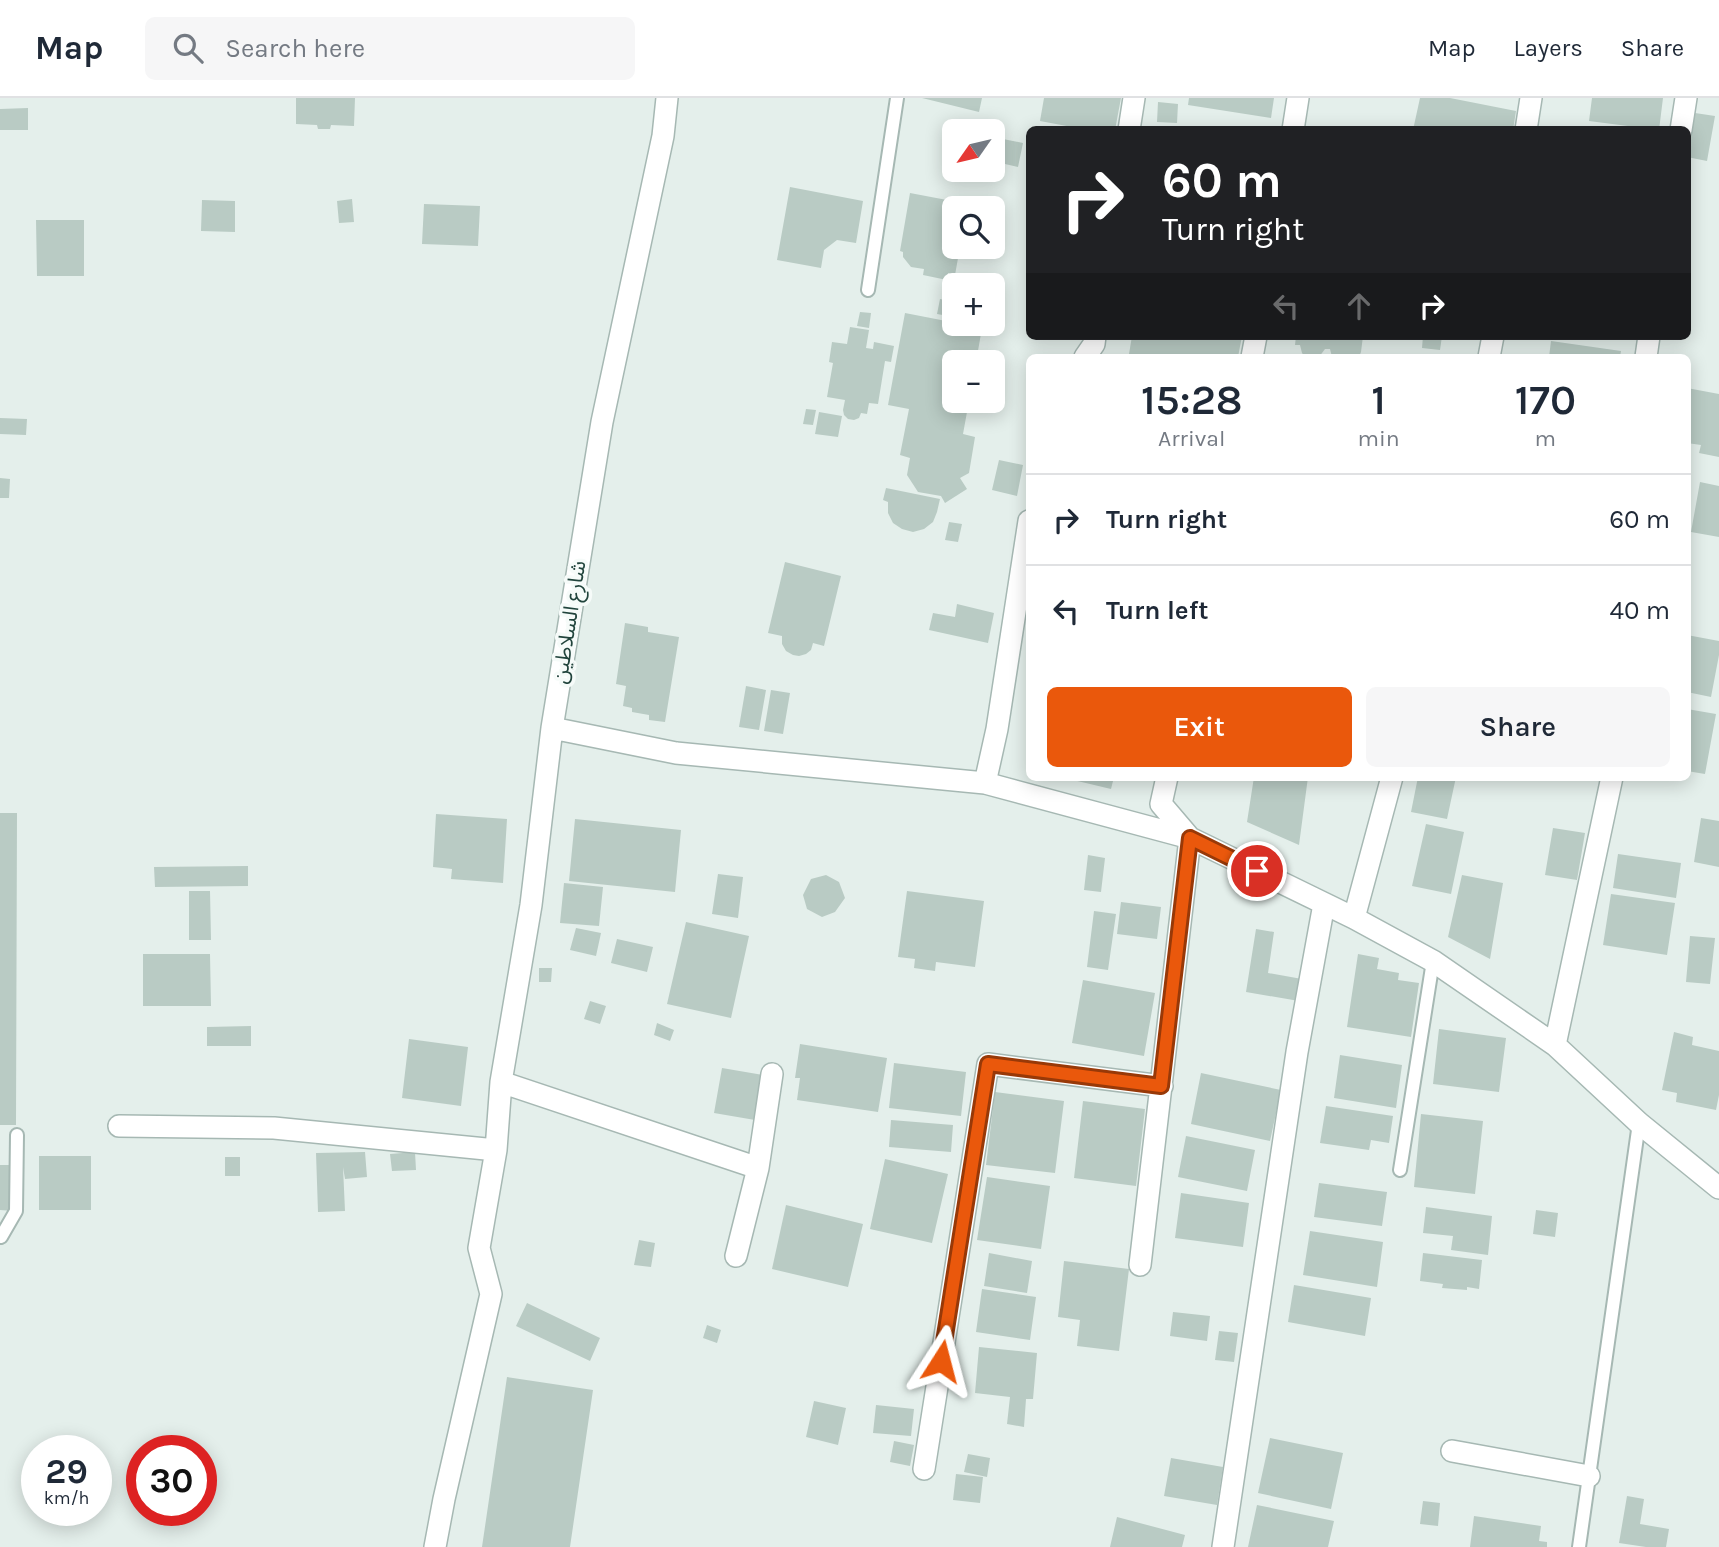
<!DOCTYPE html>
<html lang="en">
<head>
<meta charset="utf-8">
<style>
	body { margin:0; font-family:Karla,"Noto Sans Arabic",sans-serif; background:#f6f6f7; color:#1f2937; height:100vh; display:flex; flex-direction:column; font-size:26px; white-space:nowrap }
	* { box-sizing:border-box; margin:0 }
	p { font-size:23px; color:#747a83 }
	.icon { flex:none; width:38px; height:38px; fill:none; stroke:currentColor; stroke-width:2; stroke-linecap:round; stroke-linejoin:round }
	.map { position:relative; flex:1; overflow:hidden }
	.side { position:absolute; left:1026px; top:256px; width:665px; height:427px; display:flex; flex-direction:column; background:#fff; border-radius:10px; box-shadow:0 4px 18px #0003 }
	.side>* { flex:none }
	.top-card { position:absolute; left:1026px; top:28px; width:665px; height:214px; border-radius:10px; box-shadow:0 4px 18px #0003; background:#202124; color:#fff; overflow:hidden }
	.needle { width:46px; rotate:236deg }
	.controls { position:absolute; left:942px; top:21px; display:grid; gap:14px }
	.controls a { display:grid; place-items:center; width:63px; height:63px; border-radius:10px; background:#fff; box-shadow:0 4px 18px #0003; font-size:35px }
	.speed { position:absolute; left:21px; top:1337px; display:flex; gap:14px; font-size:35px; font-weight:700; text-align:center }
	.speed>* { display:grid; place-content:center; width:91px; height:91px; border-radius:50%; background:#fff; box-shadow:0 4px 18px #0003; line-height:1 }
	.speed small { font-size:18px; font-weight:400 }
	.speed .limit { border:10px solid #d22; background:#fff; color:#111 }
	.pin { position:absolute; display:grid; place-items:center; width:60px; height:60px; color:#fff; margin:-30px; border:4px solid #fff; border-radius:50%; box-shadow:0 2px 7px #0007 }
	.me { position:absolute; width:77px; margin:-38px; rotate:9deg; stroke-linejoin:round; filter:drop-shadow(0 0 5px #0008) }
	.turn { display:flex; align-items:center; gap:24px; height:147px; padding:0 21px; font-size:32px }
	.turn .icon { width:91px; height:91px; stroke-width:2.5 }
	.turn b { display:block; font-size:49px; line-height:60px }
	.lanes { display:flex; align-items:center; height:66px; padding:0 21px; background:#0003; justify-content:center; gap:35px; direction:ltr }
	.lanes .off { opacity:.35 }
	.eta { display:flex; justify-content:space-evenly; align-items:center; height:119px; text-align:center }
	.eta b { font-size:42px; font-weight:600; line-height:49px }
	.cta { display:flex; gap:14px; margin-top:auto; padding:14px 21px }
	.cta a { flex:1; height:80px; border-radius:10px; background:#ea580c; color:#fff; font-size:28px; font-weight:600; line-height:80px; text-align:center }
	.cta a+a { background:#f6f6f7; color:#1f2937 }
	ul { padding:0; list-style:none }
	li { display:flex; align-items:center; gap:21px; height:91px; padding:0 21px; border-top:2px solid #e0e1e3 }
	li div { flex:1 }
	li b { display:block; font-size:26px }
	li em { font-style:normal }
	header { display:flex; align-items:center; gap:42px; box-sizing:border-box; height:98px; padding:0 35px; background:#fff; border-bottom:2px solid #e0e1e3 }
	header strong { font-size:33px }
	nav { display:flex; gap:38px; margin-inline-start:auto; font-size:24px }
	.search { width:490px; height:63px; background:#f6f6f7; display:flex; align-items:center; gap:18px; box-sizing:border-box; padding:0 24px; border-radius:10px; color:#747a83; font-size:26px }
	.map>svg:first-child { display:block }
</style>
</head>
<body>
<header>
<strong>Map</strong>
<div class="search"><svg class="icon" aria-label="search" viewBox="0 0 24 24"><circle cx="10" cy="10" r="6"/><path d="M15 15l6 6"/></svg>Search here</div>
<nav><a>Map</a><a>Layers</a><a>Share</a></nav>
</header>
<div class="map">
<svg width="1719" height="1449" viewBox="0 0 1719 1449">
	<rect width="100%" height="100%" fill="#e4efeb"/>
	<path fill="#b9cbc4" d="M296 0H355L354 28 331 27 330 31H318L317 27 296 26Z
		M922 0H982L979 14Z
		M1044 0H1121L1115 32H1071L1072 29 1040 23Z
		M1189 0H1274L1271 20 1188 7Z
		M1420 0H1450L1516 13 1513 32H1413Z
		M1592 0H1663L1659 32 1589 23Z
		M1158 4 1178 6 1177 25 1157 24Z
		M28 10V32H0V11Z
		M1695 15 1715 18 1707 63 1687 59Z
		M993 39 1023 45 1018 69 992 63Z
		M790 89 863 103 856 145 837 142 824 152 821 170 777 162Z
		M910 95 968 106V110H954V149H960L955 177 948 175 947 182 923 177 924 171 911 169 903 159V154L900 153Z
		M352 101 354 124 339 125 337 103Z
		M202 102 235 103V134L201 133Z
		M424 106 480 108 478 148 422 146Z
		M36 122H84V178H37Z
		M940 201 954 204V219L937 216Z
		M860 214 871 215 869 230 857 228Z
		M905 215 982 230 976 264H954V303H969L963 336 975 339 969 375 960 380 967 391 945 405 941 398 918 394 907 377 910 360 900 357 909 311 888 307Z
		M850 229 869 232 866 250 873 251 874 244 894 248 891 264 885 263 878 306 869 305 867 316 861 315 859 320 854 322 848 321 844 317 843 312 845 302 827 299 833 265 829 264 832 244 847 246Z
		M1132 238H1242L1238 259H1144L1129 256Z
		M1296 238H1363L1361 254 1359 259H1332L1330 251H1325L1319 259H1305L1302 255 1300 247H1295Z
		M1423 238H1442L1440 252 1422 250Z
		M1551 243 1621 253 1620 259H1549Z
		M1687 290 1719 296V359L1699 355 1701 347 1687 345Z
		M806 311 816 312 813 327 803 326Z
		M819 314 842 318 838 339 815 336Z
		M0 320 27 321 26 337 0 336Z
		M999 362 1023 367 1017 398 992 392Z
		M0 380 10 381 9 400H0Z
		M1700 384 1719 388V439L1691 434Z
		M886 390 940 401 937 414 933 424 924 431 913 434 902 431 893 425 888 415V404L883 402Z
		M949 424 962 426 958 444 945 442Z
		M785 464 841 478 824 548 813 545 811 552 806 556 799 558 793 557 786 553 782 546V538L768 535Z
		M957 506 994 515 988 545 929 532 933 515 955 519Z
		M625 525 648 529V534L679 539 665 624 649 622V617L632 614V610L623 608 626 588 616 586Z
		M1687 537 1719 543V557L1711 599 1687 594Z
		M746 588 766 592 759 632 739 629Z
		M771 592 790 595 783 636 764 633Z
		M1687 611 1716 616 1705 676 1687 673Z
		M1070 679H1114L1111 691 1069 681Z
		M1254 679H1308L1299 747 1247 724Z
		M1418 679H1456L1447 721 1411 714Z
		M0 715H17L16 1027H0Z
		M436 716 507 721 503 785 451 781 452 771 433 769Z
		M1701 720 1719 723V769L1694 764Z
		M575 721 681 732 675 794 569 783Z
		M1426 726 1464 734 1451 796 1412 788Z
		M1553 730 1585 735 1577 782 1545 777Z
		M1618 756 1681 765 1676 800 1613 790Z
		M1088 757 1105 760 1101 794 1084 792Z
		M248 768V788L155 789 154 769Z
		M718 776 743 779 738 820 712 816Z
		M826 777 839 784 845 800 835 814 822 819 807 811 803 797 811 781Z
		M1462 777 1503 785 1490 861 1448 839Z
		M564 785 603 789 599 828 560 825Z
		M189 793H210L211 842H189Z
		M907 793 984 803 975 869 936 864 935 873 914 870 915 861 898 859Z
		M1611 796 1675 805 1667 857 1603 847Z
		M1121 804 1161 809 1157 841 1117 836Z
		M1094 813 1116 816 1108 872 1087 869Z
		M686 824 749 838 731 920 667 906Z
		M576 830 601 835 596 858 570 852Z
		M1256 831 1274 834 1268 875 1302 881 1299 903 1246 894Z
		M1690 838 1715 840 1710 886 1686 884Z
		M617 841 653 849 647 874 611 865Z
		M143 856H210L211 908H143Z
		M1358 856 1379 860 1377 871 1399 875 1398 882 1419 885 1411 939 1347 929Z
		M539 870H552L551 884H539Z
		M1083 882 1155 895 1144 958 1072 945Z
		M590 903 606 908 600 926 584 921Z
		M657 925 674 932 670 943 654 937Z
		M251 928V948H207V929Z
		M1439 931 1506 940 1499 994 1433 986Z
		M1674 934 1693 939 1692 947 1719 953V997L1716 1012 1676 1004 1677 995 1662 992Z
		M409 941 468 949 461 1008 402 1000Z
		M800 946 887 960 878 1014 797 1002 800 980H795Z
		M1340 957 1402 967 1396 1010 1334 1000Z
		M894 965 966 974 961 1018 889 1010Z
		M722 970 763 977 755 1022 714 1015Z
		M1201 975 1281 992 1270 1043 1191 1026Z
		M995 994 1064 1003 1055 1075 986 1067Z
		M1083 1003 1145 1011 1136 1088 1074 1080Z
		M1326 1008 1393 1018 1389 1045 1371 1042 1369 1052 1320 1045Z
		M1421 1016 1483 1023 1475 1096 1414 1089Z
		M891 1022 953 1027 951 1054 889 1049Z
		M1186 1038 1255 1052 1247 1093 1178 1079Z
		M365 1054 367 1079 345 1081 343 1069 345 1113 318 1114 316 1055Z
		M415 1054 416 1072 392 1073 390 1056Z
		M39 1058H91V1112H39Z
		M225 1059H240V1078H225Z
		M885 1061 948 1076 932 1145 870 1131Z
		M0 1067H16L14 1113 0 1112Z
		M987 1079 1050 1088 1041 1151 977 1142Z
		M1319 1085 1387 1094 1382 1128 1314 1119Z
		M1181 1095 1249 1105 1243 1149 1175 1140Z
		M786 1107 863 1126 848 1189 772 1171Z
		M1426 1109 1492 1118 1488 1157 1451 1152 1453 1138 1423 1135Z
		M1536 1112 1558 1115 1555 1139 1533 1136Z
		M1310 1133 1383 1144 1377 1189 1303 1177Z
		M639 1142 655 1145 651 1169 634 1167Z
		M989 1155 1032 1163 1027 1195 984 1188Z
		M1423 1155 1482 1162 1479 1191 1467 1189V1192L1442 1190 1443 1186 1420 1183Z
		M1064 1163 1129 1171 1119 1253 1077 1248 1080 1222 1058 1219Z
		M1294 1187 1371 1200 1365 1238 1288 1224Z
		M982 1191 1036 1199 1030 1242 976 1234Z
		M527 1205 600 1240 590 1263 516 1228Z
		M1173 1214 1210 1218 1207 1243 1170 1238Z
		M707 1227 721 1232 717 1245 703 1240Z
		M1219 1233 1238 1235 1234 1264 1215 1262Z
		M979 1249 1037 1255 1033 1301H1026L1024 1329 1007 1326 1010 1299 975 1295Z
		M507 1279 593 1292 570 1449H482Z
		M814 1303 846 1310 838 1347 806 1339Z
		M876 1307 914 1311 911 1338 873 1335Z
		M1270 1340 1343 1355 1331 1411 1258 1395Z
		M894 1343 914 1347 910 1368 890 1364Z
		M968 1356 990 1360 987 1379 964 1374Z
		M1171 1360 1223 1369 1217 1407 1164 1398Z
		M956 1376 983 1379 980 1405 953 1402Z
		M1627 1398 1644 1401 1640 1426 1669 1431 1666 1449H1646L1619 1445Z
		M1423 1403 1440 1405 1438 1428 1420 1426Z
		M1257 1407 1334 1423 1328 1449H1248Z
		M1474 1418 1541 1428 1539 1443 1547 1444V1449H1470Z
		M1117 1419 1185 1437 1182 1449H1110Z"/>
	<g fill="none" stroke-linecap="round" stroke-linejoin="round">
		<defs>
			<path id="lane" d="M868 192 897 0
				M1400 1072 1433 863
				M1 1139 16 1113 17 1037
				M1579 1449 1639 1025"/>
			<path id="street" d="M1129 32 1134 0
				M1293 32 1298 0
				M1526 32 1531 0
				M1681 32 1686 0
				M1085 259 1094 246 1095 238
				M1252 259 1256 238
				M1489 259 1493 238
				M1646 259 1649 238
				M552 630 676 655 985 685 1190 740 1354 820 1433 863 1555 947 1639 1025 1719 1090
				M985 685 997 631 1029 423
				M1354 820 1392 679
				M1555 947 1612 679
				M501 984 758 1070 736 1158
				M119 1028 274 1030 496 1052
				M758 1070 772 976
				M1140 1167 1190 740 1161 706 1167 679
				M1452 1353 1589 1378
				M924 1371 988 966 1162 988
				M435 1449 444 1401 491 1196 479 1150 496 1052 501 984 531 807 552 630 602 324 663 38 667 0
				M1223 1449 1297 954 1324 806"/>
		</defs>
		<use href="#lane" stroke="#a6b8b3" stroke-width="16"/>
		<use href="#street" stroke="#a6b8b3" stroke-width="24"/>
		<use href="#lane" stroke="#fff" stroke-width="12"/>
		<use href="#street" stroke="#fff" stroke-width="21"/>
	</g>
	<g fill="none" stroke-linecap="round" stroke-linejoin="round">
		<defs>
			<path id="route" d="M941 1263 988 966 1161 988 1190 740 1257 773"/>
		</defs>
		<use href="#route" stroke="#983908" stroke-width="18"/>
		<use href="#route" stroke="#ea580c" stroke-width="12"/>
	</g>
	<g text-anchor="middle" stroke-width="7" stroke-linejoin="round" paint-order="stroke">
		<g font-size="21" fill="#21443c" stroke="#f6fbf9">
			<text transform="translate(569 524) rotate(-81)" y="7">شارع السلاطين</text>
		</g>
	</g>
</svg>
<div class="controls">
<a><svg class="needle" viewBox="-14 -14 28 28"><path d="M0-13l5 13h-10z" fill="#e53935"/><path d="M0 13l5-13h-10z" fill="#747a83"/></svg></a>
<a><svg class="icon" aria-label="search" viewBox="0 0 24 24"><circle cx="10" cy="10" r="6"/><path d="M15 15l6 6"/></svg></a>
<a>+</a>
<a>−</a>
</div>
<div class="speed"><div>29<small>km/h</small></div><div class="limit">30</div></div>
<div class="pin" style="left:1257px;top:773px;background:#d93025"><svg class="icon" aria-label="arrive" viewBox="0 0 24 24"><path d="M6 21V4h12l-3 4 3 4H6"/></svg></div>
<svg class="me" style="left:941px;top:1263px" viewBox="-20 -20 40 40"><path d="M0-17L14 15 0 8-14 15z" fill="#ea580c" stroke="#fff" stroke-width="4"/></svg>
<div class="top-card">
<div class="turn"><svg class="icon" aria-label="right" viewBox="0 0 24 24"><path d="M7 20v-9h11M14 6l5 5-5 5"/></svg><div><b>60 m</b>Turn right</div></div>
<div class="lanes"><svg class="icon off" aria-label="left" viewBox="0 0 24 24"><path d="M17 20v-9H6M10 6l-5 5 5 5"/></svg><svg class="icon off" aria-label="ahead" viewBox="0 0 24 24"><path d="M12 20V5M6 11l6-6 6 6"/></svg><svg class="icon" aria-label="right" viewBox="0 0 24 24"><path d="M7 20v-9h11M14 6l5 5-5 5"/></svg></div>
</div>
<section class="side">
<div class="eta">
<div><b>15:28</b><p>Arrival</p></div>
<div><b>1</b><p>min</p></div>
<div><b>170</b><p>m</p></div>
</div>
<ul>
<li><svg class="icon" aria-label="right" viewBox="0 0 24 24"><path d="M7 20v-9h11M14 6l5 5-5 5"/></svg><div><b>Turn right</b></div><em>60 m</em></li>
<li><svg class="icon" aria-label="left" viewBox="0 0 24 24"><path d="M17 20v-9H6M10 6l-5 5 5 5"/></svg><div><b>Turn left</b></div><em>40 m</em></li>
</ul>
<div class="cta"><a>Exit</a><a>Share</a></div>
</section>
</div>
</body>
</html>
